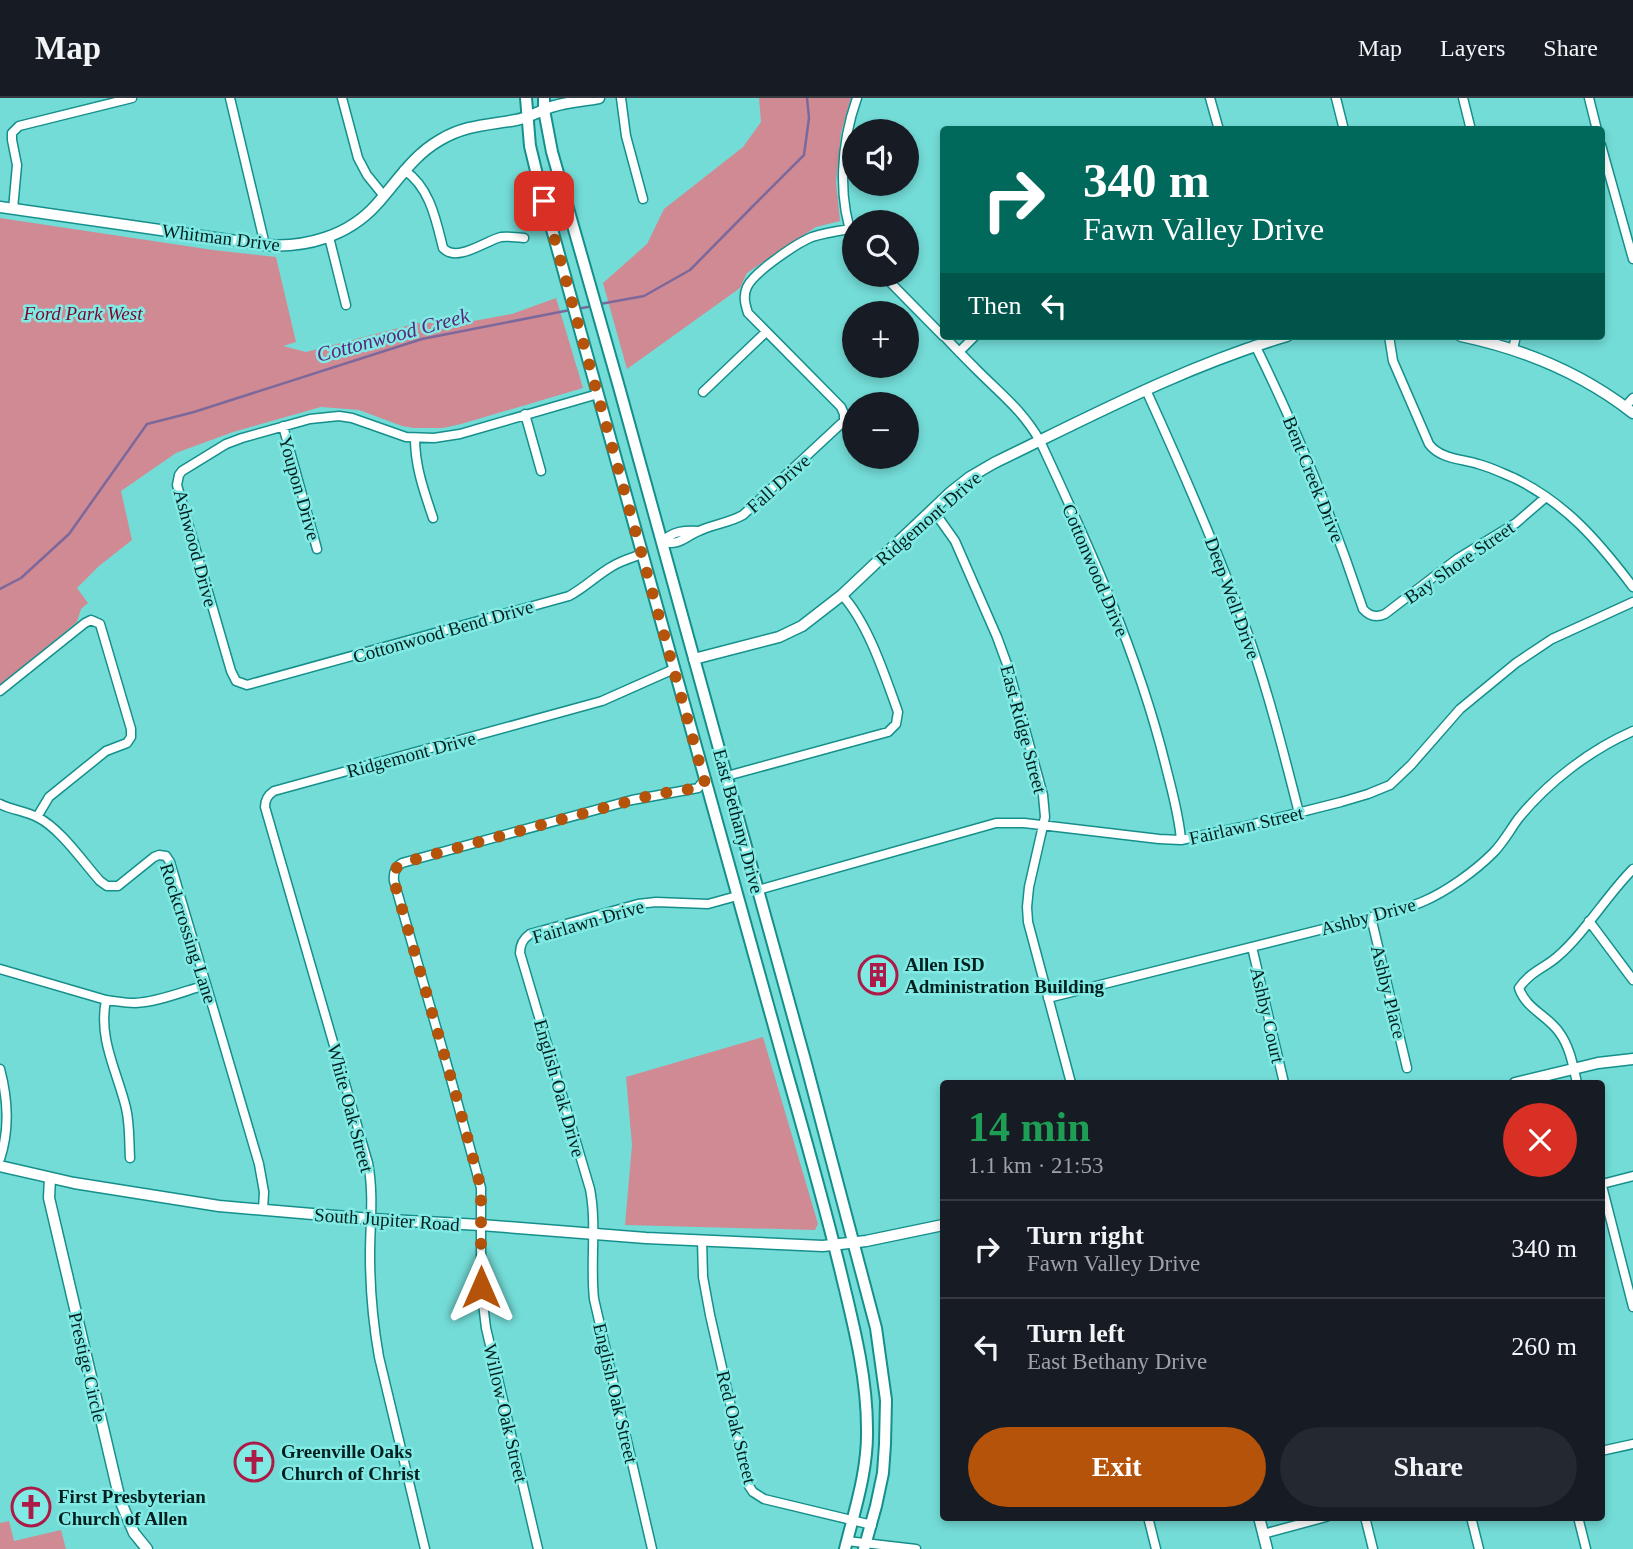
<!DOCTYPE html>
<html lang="en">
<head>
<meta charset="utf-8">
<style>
	body { margin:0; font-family:"Times New Roman",serif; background:#242831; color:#f1f3f6; height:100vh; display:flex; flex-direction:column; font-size:26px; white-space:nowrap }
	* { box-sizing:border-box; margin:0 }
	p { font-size:23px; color:#9ea1a6 }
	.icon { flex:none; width:38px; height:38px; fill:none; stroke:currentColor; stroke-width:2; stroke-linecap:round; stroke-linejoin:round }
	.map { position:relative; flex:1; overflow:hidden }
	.panel { position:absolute; left:940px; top:982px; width:665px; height:441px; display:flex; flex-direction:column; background:#171b24; border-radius:7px; box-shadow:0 4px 10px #0003 }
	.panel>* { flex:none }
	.guide { position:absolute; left:940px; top:28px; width:665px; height:214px; border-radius:7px; box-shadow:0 4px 10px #0003; background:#00695c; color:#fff; overflow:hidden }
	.fabs { position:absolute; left:842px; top:21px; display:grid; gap:14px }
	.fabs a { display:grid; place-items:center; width:77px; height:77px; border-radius:50%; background:#171b24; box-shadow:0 4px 10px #0003; font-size:35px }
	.pin { position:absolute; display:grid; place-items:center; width:60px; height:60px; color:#fff; margin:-30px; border-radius:14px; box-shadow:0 4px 10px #0006 }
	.me { position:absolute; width:77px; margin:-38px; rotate:0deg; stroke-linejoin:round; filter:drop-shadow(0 0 5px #0008) }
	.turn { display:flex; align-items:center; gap:24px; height:147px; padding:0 28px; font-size:32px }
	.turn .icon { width:91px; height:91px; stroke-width:2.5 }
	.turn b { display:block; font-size:49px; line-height:60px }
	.then { display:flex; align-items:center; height:66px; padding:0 28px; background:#0003; gap:14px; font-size:26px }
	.round { display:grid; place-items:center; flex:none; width:74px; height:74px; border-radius:37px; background:#242831 }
	.headline { display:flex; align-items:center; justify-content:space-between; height:119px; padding:0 28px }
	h1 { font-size:42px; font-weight:700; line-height:52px; color:#1e9e55 }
	.primary-button { display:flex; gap:14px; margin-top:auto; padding:14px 28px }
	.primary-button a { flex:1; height:80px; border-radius:42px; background:#b45309; color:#fff; font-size:28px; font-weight:700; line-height:80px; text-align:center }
	.primary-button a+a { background:#242831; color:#f1f3f6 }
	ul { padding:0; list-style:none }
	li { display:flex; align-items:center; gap:21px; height:98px; padding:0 28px; border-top:2px solid #363941 }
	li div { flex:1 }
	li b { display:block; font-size:26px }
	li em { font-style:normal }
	header { display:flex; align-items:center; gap:42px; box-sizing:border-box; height:98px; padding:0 35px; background:#171b24; border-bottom:2px solid #363941 }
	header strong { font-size:33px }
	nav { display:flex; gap:38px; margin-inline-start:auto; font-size:24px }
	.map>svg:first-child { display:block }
</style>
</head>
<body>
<header>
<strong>Map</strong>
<nav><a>Map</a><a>Layers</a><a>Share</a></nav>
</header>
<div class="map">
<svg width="1633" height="1451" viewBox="0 0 1633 1451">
	<rect width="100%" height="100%" fill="#74dcd7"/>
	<path fill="#d08a94" d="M759 0H851L841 35 836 84 840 123 816 129 796 142 747 175 740 190 627 271 603 185 647 146 664 111 743 49 761 24Z
		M0 120 213 152 276 159 296 244 283 248 306 254 418 225 468 224 512 216 556 200 583 290 461 326 443 330H414L402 328 359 312 321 309 233 334 176 355 121 393 132 442 99 468 77 490 88 505 81 511 77 524 0 588Z
		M763 939 818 1126 815 1132 625 1127 632 1047 626 979Z
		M9 1423 14 1443 61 1432 66 1451H0V1425Z"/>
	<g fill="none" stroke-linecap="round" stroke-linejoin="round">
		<path stroke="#7c689a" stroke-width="2.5" d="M600 206 644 198 690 172 753 108 804 57 809 20 807 0
			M576 211 594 208
			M0 491 21 480 69 436 147 326 194 314 422 241 570 212"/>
		<defs>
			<path id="minor" d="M230 0 265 147
				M342 0 358 60 367 77 384 98
				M621 0 626 38 643 101
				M1210 0 1219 32
				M1336 0 1344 32
				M1463 0 1471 32
				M1589 0 1597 32
				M1601 47 1633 161
				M404 72C430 89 436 122 443 150 457 165 485 143 501 139 508 138 516 139 524 140
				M13 111 17 67 12 42V35L19 28 132 0
				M329 139 346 207
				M854 144C837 99 841 45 857 0
				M883 177 943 238
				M944 238C955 250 967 262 978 273 1002 297 1023 313 1040 343 1089 448 1138 555 1166 669 1172 693 1179 717 1181 742
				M1389 238 1393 263 1429 346C1440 361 1462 361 1478 366 1490 369 1502 375 1514 380 1566 405 1599 444 1633 489
				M1255 247C1297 332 1333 421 1363 511 1369 518 1376 520 1385 516L1457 461 1516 425 1546 399
				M1513 251 1516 238
				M959 254 975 238
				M1146 292C1183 373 1219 455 1249 539 1269 597 1284 656 1299 715
				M703 294 766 234
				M598 296 460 336 434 340 406 339 352 320 339 318 310 321 242 340 226 346 182 373 179 377 177 387 231 573 236 583 247 587 569 498C584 490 596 478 611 469 620 463 631 460 642 456
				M1625 309 1633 300
				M525 316 541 373
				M283 328 317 451
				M415 340C415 369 424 393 433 420
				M933 412 955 443 997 539 1008 569 1043 697 1045 719 1029 789 1027 809 1028 824 1071 985
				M699 433C685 432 672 433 662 444 680 448 684 439 699 433 714 426 729 425 743 417L844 323V316L841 309 748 215C745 206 743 198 747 189 754 174 797 145 812 139 824 135 837 133 850 131
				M0 593 85 525 91 522 100 526 131 631V639L127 645 106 653 49 699 37 719
				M727 678 888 634 896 626 898 614C885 578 868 525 842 497
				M0 706C12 712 25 713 37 719 60 730 83 764 100 783L107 788H118L154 759 159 757 166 758 170 764 259 1066 264 1094 263 1112
				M758 792 996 725H1024L1159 741 1181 742 1242 729 1341 704 1368 696 1390 687 1411 667 1460 611 1516 565 1552 541 1633 504
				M1371 819 1407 970
				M1589 823 1633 882
				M1252 849 1284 985
				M0 871 106 902C115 903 125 905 135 905 158 904 184 893 206 887
				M1048 900 1371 819C1387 814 1406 811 1422 804 1446 794 1475 773 1493 755 1503 745 1510 732 1518 721 1548 684 1590 652 1633 633
				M106 902C98 941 117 973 126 1010 130 1027 129 1044 130 1060
				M0 971C8 1001 10 1031 0 1061
				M1577 985C1573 967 1570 949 1559 934 1547 917 1526 911 1519 890 1530 874 1543 871 1557 859 1585 835 1606 798 1633 771
				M1601 1084 1633 1209
				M1602 1086 1633 1078
				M702 1142 703 1179 710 1217 749 1388 753 1394 764 1401 872 1427
				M1601 1353 1633 1346
				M1148 1419 1156 1451
				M1365 1419 1373 1451
				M1471 1419 1479 1451
				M1578 1419 1586 1451
				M1263 1436 1326 1419
				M847 1443 916 1451
				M425 1451 379 1259C373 1225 370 1192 370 1157 370 1126 374 1096 368 1065L265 709C265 701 268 697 274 693L602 603 674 571
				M538 1451 486 1230 481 1189V1090L449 974 394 783C393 775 395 769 402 765L632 702 698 690 701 686 705 685
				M652 1451 594 1201C590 1164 597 1127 590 1091L520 855C520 846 523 841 530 836L638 806 656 804 708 806 737 798"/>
			<path id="tertiary" d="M0 109 265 147C306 150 348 138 376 107 397 84 412 58 440 42 465 27 488 27 516 22 528 20 540 13 551 9 566 4 583 3 599 0
				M1461 238C1523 251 1583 276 1633 315
				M694 561 779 539 802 528 842 497 951 394 970 379 994 365C1089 319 1185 268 1287 238
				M1515 985 1598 965 1633 961
				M0 1068 74 1085 219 1108 371 1121 481 1127 646 1140 823 1148 866 1143 943 1127
				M50 1080 49 1100 120 1402 134 1435 147 1451
				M1259 1419 1267 1451"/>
			<path id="secondary" d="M526 0 530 48 538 81 785 968C805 1038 825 1108 842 1179 854 1229 867 1279 867 1331 868 1372 855 1411 845 1451
				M544 0V12L552 54 619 289 805 962 876 1230 886 1302 885 1346 883 1375 876 1408 864 1451"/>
		</defs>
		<use href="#minor" stroke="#158f8b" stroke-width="11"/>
		<use href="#tertiary" stroke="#158f8b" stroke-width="13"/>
		<use href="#secondary" stroke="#158f8b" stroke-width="14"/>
		<use href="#minor" stroke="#fff" stroke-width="8"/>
		<use href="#tertiary" stroke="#fff" stroke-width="10"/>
		<use href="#secondary" stroke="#fff" stroke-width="10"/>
	</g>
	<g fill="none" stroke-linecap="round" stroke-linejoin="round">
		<path stroke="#b45309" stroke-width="12" stroke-dasharray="0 21.6" d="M481 1189V1090L457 1001 394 783C393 775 395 769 402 765L607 709 657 696 698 690 701 686 705 685 544 103"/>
	</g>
	<defs>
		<symbol id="building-ring" viewBox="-11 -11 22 22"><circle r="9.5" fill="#82eae4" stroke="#ad1a47" stroke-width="1.5"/><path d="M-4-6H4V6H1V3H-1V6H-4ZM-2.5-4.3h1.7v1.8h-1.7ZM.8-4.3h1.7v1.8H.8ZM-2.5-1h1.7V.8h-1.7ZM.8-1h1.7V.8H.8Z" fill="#ad1a47"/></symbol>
		<symbol id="church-ring" viewBox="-11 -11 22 22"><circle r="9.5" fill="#82eae4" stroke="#ad1a47" stroke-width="1.5"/><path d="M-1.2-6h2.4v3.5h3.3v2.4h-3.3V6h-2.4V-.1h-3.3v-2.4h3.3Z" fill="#ad1a47"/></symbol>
	</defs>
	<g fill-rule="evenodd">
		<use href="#building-ring" x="856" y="855" width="44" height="44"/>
		<use href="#church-ring" x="232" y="1342" width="44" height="44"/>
		<use href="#church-ring" x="9" y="1387" width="44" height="44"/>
	</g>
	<g text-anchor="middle" stroke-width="5" stroke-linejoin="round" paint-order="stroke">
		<g font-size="19" fill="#00201f" stroke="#82eae4">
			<text transform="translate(221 139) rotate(7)" y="7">Whitman Drive</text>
			<text transform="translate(1314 381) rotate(68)" y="7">Bent Creek Drive</text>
			<text transform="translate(778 385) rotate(-42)" y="7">Fall Drive</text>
			<text transform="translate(300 390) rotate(74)" y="7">Youpon Drive</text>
			<text transform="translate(928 420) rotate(-41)" y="7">Ridgemont Drive</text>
			<text transform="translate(196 450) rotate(75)" y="7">Ashwood Drive</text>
			<text transform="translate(1459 464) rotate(-35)" y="7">Bay Shore Street</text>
			<text transform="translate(1096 472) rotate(67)" y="7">Cottonwood Drive</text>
			<text transform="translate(1233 500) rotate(70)" y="7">Deep Well Drive</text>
			<text transform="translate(443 533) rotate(-16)" y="7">Cottonwood Bend Drive</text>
			<text transform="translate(1024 631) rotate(75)" y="7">East Ridge Street</text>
			<text transform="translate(411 656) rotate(-15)" y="7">Ridgemont Drive</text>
			<text transform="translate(739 723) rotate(75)" y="7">East Bethany Drive</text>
			<text transform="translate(1246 727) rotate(-13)" y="7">Fairlawn Street</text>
			<text transform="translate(1368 818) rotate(-15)" y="7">Ashby Drive</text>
			<text transform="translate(588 823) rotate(-16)" y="7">Fairlawn Drive</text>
			<text transform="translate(189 835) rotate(72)" y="7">Rockcrossing Lane</text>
			<text transform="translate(1389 894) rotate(76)" y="7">Ashby Place</text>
			<text transform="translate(1268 917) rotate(77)" y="7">Ashby Court</text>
			<text transform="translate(560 990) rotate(74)" y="7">English Oak Drive</text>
			<text transform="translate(351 1010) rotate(75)" y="7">White Oak Street</text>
			<text transform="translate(387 1121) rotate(4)" y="7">South Jupiter Road</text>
			<text transform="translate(88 1269) rotate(77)" y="7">Prestige Circle</text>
			<text transform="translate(616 1295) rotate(77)" y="7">English Oak Street</text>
			<text transform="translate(506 1315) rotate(77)" y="7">Willow Oak Street</text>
			<text transform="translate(737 1329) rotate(76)" y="7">Red Oak Street</text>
		</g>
		<g font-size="19" font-style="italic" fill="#79092e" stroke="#82eae4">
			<text x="83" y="222">Ford Park West</text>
		</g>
		<g font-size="19" font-weight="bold" fill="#00201f" stroke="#82eae4" text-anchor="start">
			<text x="905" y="873">Allen ISD<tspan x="905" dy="22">Administration Building</tspan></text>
			<text x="281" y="1360">Greenville Oaks<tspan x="281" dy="22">Church of Christ</tspan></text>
			<text x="58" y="1405">First Presbyterian<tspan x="58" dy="22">Church of Allen</tspan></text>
		</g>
		<g font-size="21" font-style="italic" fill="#5b257a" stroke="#82eae4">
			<text transform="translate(393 237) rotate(-15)" y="7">Cottonwood Creek</text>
		</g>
	</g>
</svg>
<div class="fabs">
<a><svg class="icon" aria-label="sound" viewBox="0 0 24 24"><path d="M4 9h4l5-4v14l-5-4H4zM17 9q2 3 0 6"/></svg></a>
<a><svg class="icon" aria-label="search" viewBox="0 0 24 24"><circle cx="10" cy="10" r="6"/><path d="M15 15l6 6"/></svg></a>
<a>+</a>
<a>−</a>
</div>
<div class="pin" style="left:544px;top:103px;background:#d93025"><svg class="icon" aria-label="arrive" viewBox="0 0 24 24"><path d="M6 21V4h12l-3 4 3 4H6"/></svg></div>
<svg class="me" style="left:481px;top:1189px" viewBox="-20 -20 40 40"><path d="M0-17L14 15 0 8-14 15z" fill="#b45309" stroke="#fff" stroke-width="4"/></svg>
<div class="guide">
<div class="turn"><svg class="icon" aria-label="right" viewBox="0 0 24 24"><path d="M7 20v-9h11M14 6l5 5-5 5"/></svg><div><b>340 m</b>Fawn Valley Drive</div></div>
<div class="then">Then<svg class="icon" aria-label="left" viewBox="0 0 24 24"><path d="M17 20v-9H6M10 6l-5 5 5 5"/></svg></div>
</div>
<section class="panel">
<div class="headline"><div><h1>14 min</h1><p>1.1 km · 21:53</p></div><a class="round" style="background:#d93025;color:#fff"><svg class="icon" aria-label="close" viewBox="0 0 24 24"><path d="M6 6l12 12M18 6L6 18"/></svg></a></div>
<ul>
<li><svg class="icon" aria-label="right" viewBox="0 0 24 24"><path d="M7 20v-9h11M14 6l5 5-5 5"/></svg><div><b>Turn right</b><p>Fawn Valley Drive</p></div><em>340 m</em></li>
<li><svg class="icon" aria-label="left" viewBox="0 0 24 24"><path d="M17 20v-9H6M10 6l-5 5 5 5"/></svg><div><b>Turn left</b><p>East Bethany Drive</p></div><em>260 m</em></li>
</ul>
<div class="primary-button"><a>Exit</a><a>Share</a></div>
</section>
</div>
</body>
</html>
